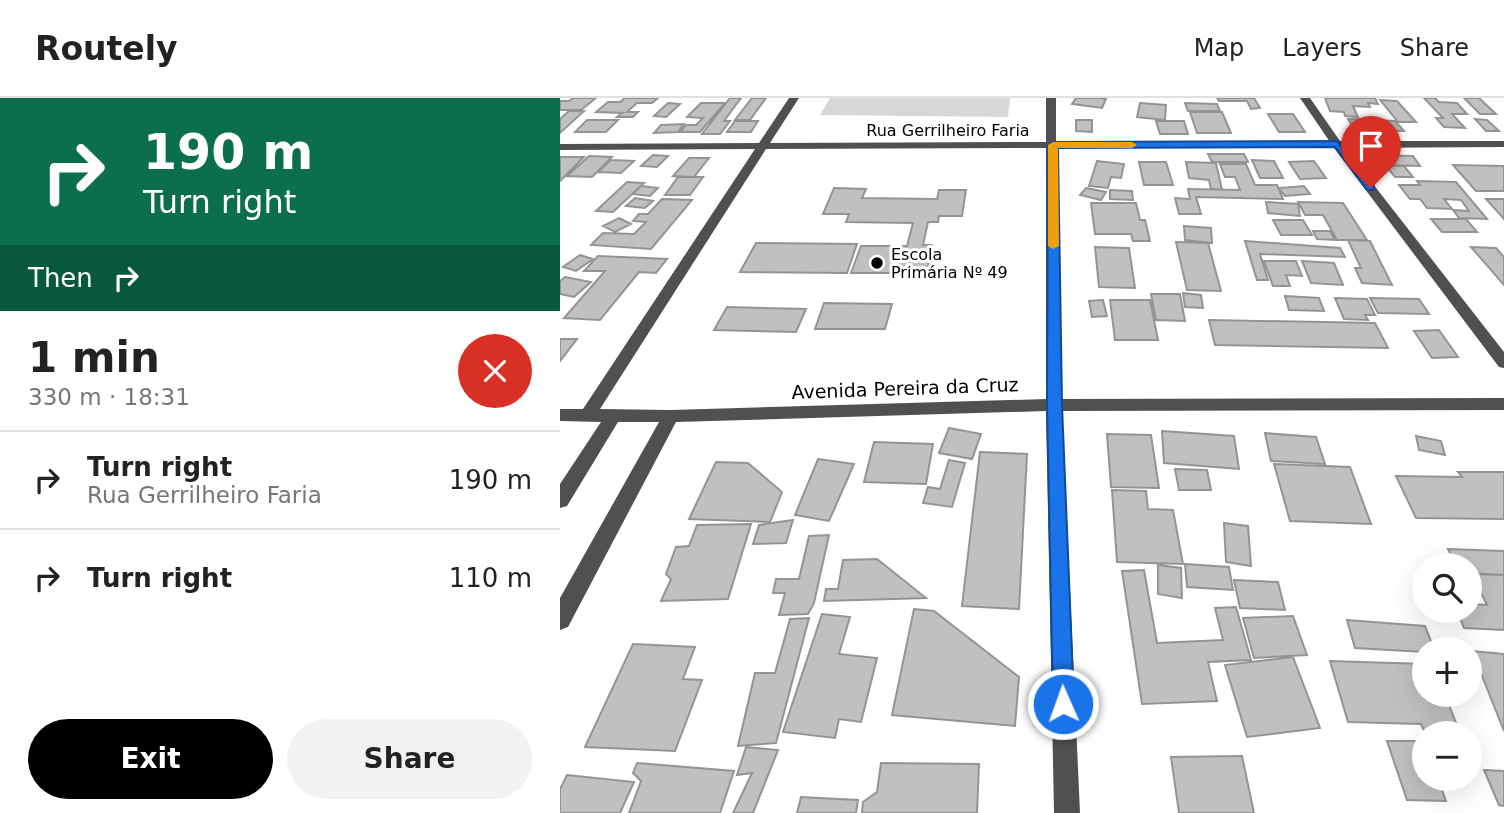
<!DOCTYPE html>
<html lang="en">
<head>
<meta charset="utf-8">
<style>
	body { margin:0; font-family:"DejaVu Sans",sans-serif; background:#f2f2f2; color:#222; height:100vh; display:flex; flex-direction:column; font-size:26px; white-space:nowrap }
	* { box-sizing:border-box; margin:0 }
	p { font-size:23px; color:#767676 }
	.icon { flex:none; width:38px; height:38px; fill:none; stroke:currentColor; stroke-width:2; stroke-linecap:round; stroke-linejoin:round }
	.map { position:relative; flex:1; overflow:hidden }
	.details { display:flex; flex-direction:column; background:#fff; width:560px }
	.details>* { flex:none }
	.banner { background:#0b6e4f; color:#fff; overflow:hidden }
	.tools { position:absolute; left:852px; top:455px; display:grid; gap:14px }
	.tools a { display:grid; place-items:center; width:70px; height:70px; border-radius:50%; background:#fff; box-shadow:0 7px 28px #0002; font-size:35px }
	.pin { position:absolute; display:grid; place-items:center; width:60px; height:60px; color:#fff; margin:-72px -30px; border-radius:50% 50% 50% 0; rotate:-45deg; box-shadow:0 0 7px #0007 }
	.pin .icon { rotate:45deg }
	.me { position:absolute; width:77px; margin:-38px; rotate:358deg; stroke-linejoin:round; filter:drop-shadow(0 0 5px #0008) }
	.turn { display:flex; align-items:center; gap:24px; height:147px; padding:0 28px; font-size:32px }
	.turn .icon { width:91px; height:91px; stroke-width:2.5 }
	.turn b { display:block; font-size:49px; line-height:60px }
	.then { display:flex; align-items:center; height:66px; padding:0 28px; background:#0003; gap:14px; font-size:26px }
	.round { display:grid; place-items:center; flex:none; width:74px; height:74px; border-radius:37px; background:#f2f2f2 }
	.headline { display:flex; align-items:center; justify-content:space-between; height:119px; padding:0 28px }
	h1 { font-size:42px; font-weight:700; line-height:52px }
	.primary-button { display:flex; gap:14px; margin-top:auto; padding:14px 28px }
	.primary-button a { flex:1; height:80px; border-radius:42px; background:#000; color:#fff; font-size:28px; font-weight:700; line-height:80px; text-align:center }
	.primary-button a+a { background:#f2f2f2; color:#222 }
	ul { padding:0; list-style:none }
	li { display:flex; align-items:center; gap:21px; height:98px; padding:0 28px; border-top:2px solid #e0e0e0 }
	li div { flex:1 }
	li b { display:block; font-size:26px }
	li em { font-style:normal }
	header { display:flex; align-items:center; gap:42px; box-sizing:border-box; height:98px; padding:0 35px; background:#fff; border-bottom:2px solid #e0e0e0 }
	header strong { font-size:33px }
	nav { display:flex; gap:38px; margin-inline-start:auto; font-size:24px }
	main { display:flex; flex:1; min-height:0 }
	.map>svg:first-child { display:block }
</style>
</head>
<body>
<header>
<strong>Routely</strong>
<nav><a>Map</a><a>Layers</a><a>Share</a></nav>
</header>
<main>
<section class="details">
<div class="banner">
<div class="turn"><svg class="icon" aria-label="right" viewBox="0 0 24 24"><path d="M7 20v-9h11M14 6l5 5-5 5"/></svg><div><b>190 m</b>Turn right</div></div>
<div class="then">Then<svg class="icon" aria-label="right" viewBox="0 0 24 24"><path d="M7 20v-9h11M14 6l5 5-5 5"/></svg></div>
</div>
<div class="headline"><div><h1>1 min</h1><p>330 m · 18:31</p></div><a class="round" style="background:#d93025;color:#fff"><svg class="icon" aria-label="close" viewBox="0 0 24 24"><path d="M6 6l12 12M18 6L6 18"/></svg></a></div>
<ul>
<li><svg class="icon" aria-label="right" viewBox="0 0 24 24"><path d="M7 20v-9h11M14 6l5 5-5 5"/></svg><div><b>Turn right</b><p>Rua Gerrilheiro Faria</p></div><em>190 m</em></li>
<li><svg class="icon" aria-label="right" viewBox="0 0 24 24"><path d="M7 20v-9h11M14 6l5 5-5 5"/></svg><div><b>Turn right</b></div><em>110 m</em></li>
</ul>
<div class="primary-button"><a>Exit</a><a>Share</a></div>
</section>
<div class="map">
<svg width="944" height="715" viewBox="0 0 944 715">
	<rect width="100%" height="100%" fill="#fff"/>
	<path fill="#d7d7d7" d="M270 0H450L448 19 260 17Z"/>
	<path fill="#c0c0c0" stroke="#949494" stroke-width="2" d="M13 0H36L21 12H0V3H9Z
		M65 0H98L92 5H77L67 14H78L73 19H57L62 15 36 14 48 4H60Z
		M170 0H181L164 23H170L160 36H142Z
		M192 0H206L190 22H175Z
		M516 0H541L546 1 542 10 512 6Z
		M657 0H694L700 10 691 11 687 3H659Z
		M765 0H815L818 6 808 5 810 9 793 8 798 19 785 18 784 14 770 13Z
		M864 0H875L879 4 897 5 907 16H892L905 30 884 29 876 20H883Z
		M904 0H919L936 16H920Z
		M820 2 837 3 856 24H838Z
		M108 5 120 6 106 19 94 18Z
		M141 5H165L140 34H120L126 27H136L143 20 127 19Z
		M580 5 606 7 605 22 577 19Z
		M625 5 657 6 660 13H628Z
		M9 13H24L0 35V21Z
		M630 14H662L671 35H637Z
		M708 16H733L745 34H719Z
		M788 21 835 23 844 33 795 32Z
		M915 21 927 22 939 33H926Z
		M27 22H58L46 34H15Z
		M516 22H532V34L516 33Z
		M175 23H198L191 34H167Z
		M596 23H624L628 36H600Z
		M124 26 118 34 94 35 101 27Z
		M648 56H684L688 64H652Z
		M93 57 108 58 97 69 81 68Z
		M816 57 853 58 860 68 824 67Z
		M29 58 52 59 32 79 7 78Z
		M0 59H24L0 83Z
		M129 60H149L134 79 113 78Z
		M51 62 74 63 61 75 38 74Z
		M692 62 714 63 723 80H700Z
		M537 63 564 66 561 80 551 79 548 90 529 88Z
		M754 63 766 80 740 81 729 64Z
		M579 64H606L613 87H584Z
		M626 64 656 65 662 92 651 91 649 82 629 80Z
		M660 66H686L695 87H717L723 101 636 99 641 116H619L615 100 630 101 628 91 680 92 675 79H665Z
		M893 67 944 68V93H916Z
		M826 68H844L853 79H835Z
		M118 79H143L130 97H105Z
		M857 83 896 84 927 121 899 120 893 112 909 113 901 102 884 101 892 111 867 110 860 101H850L839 87H860Z
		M67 84 84 85 53 114 36 113Z
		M81 88 98 90 90 98 73 96Z
		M744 88 750 96 725 98 719 90Z
		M274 90 306 91 302 100 377 101 379 92H406L402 118H379L378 124H368L363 147H372L367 175H291L301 148H347L353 125 286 124 289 116H263Z
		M526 90 546 94 541 102 520 97Z
		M550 92 572 93 573 102 550 101Z
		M75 100 93 103 85 110 66 108Z
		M102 101 132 102 91 151 31 147 43 135 74 136 86 124 73 123 79 116H88Z
		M926 101H944V121Z
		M706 104 738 106 740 118 708 115Z
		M738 104 783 105 807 142H777L763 117H745Z
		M531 105H576L580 122H585L590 143H573L571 136H535Z
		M59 120 71 126 55 134 43 128Z
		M871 121H906L917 134H882Z
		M713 122H743L752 137H721Z
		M624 128 651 130 652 145 625 142Z
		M753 133H770L775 142 757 141Z
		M788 142 810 143 832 187 802 185 795 170H801Z
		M685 143 780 150 785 159 700 156 708 182H697Z
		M616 144 648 145 661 193 627 192Z
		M196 145 297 146 287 175 180 174Z
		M535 149 569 150 575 190 539 189Z
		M911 149 936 150 944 159V187Z
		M20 157 33 161 16 173 3 169Z
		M38 158 107 161 96 175 79 174 40 222 4 220 45 173H24Z
		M704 163H736L742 178 726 177 730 188H713Z
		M742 163 774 165 783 187 751 185Z
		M5 179 31 184 14 199 0 196V183Z
		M623 195 641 197 643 210 625 209Z
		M591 196H620L625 223 596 222Z
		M725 198 759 200 764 213 729 212Z
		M775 200 807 201 815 217H805L808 222 784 221Z
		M810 200 859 201 869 216 818 215Z
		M543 202 547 218 532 219 529 203Z
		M550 202H590L598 242H555Z
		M264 205 332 206 325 231H255Z
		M167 209 246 211 236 234 154 232Z
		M649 222 815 225 828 250 655 247Z
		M879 232 898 259 872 260 854 233Z
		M0 241H17L0 263Z
		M389 330 421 336 412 361 379 355Z
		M602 333 674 338 679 371 604 365Z
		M705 335 756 339 765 366 711 363Z
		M547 336 591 337 599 390 551 389Z
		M856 338 881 343 885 357 859 352Z
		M314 344 373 346 366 386 304 384Z
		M420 354 467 356 459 511 402 508Z
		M258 361 294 366 269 423 235 417Z
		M389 362 405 365 392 409 363 405 368 389 380 391Z
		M156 364 188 365 222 394 210 424 129 421Z
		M714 366 790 369 811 426 730 423Z
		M615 371 647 372 651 392H619Z
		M898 374H944V421L856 420 836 378 902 379Z
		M552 392 586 393 588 411 613 412 623 466 557 464Z
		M233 422 226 445 193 446 199 427Z
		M664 425 688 428 691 468 666 464Z
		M191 426 168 501 101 503 111 481 106 476 116 449 129 448 137 427Z
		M269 437 254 505 248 516 219 517 225 495H213L216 481H239L249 438Z
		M888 451 944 453V477L910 475V467H896Z
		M317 461 366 500 264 503 266 491H278L283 462Z
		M625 466 669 469 673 492 627 489Z
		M598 467 621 470 622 500 598 496Z
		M584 472 597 545 663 542 655 510 676 509 691 562 648 564 657 603 582 606 562 473Z
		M912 476 944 477V532L904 530 897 513H910V506L927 507Z
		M674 482 718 484 725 512 680 510Z
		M354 511 374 513 459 579 455 628 332 617Z
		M262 516 290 519 279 556 317 560 301 624 279 621 275 640 223 634Z
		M733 518 747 557 694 560 683 520Z
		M249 520 216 645 178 648 195 575H215L230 521Z
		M787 522 865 528 874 551H864V554L795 550Z
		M73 546 135 549 123 581 142 582 115 653 25 649Z
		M912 553 944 556V633Z
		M733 559 760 630 687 639 665 567Z
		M770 563 864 566V597H885L900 635H865L861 626 788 624Z
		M827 643H864V681H878L886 703 847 702Z
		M186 649 218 652 193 715H173L192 675 177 677Z
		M682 658 694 715H619L611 659Z
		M77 665 174 673 160 715H69L81 683 73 675Z
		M321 665 419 666 417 715H302L303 704 317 694Z
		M924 672 944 673V708L939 707Z
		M7 677 74 684 60 715H0V691Z
		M241 699 298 702 296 715H237Z"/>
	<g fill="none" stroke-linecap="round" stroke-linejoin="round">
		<path fill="#505050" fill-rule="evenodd" d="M229 0H239L210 45 486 44V0H496V44H770L740 0H750L780 43H944V49L785 50 944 254V270L939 269 774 50H497L502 301 944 300V312L502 313 520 715H494L486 313 116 324 8 529 0 532V500L99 324H58L7 408 0 410V386L41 324 0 323V311H23L195 51 0 52V46L199 45ZM486 50V301L111 312 40 311 206 51Z"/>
	</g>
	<path fill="#1a73e8" stroke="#114b97" stroke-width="2" d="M777 43 814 88V92H807L775 49 498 50 502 307 514 606 511 614 503 617 496 614 493 606 487 307 488 47 493 44Z"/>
	<path fill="#f59e0b" d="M493 44H572L577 47 572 50H498L499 148 493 151 488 148V47Z"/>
	<circle fill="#000" stroke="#fff" stroke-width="2.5" cx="317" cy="165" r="7"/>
	<g text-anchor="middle" stroke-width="6" stroke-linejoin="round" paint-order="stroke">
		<g font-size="16" fill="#000" stroke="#fff">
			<text x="388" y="38">Rua Gerrilheiro Faria</text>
		</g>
		<g font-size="16" fill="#000" stroke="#fff" text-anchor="start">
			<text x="331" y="162">Escola<tspan x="331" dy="18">Primária Nº 49</tspan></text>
		</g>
		<g font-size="19" fill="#000" stroke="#fff">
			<text transform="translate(345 290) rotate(-2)" y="7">Avenida Pereira da Cruz</text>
		</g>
	</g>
</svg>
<div class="tools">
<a><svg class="icon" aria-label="search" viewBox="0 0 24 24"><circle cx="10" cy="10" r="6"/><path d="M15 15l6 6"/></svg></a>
<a>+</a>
<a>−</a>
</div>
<div class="pin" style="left:811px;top:90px;background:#d93025"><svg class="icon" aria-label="arrive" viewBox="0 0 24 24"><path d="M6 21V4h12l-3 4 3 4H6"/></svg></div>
<svg class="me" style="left:503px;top:606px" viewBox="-20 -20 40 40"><circle r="17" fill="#1a73e8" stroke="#fff" stroke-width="3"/><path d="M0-11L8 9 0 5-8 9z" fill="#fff"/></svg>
</div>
</main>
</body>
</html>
